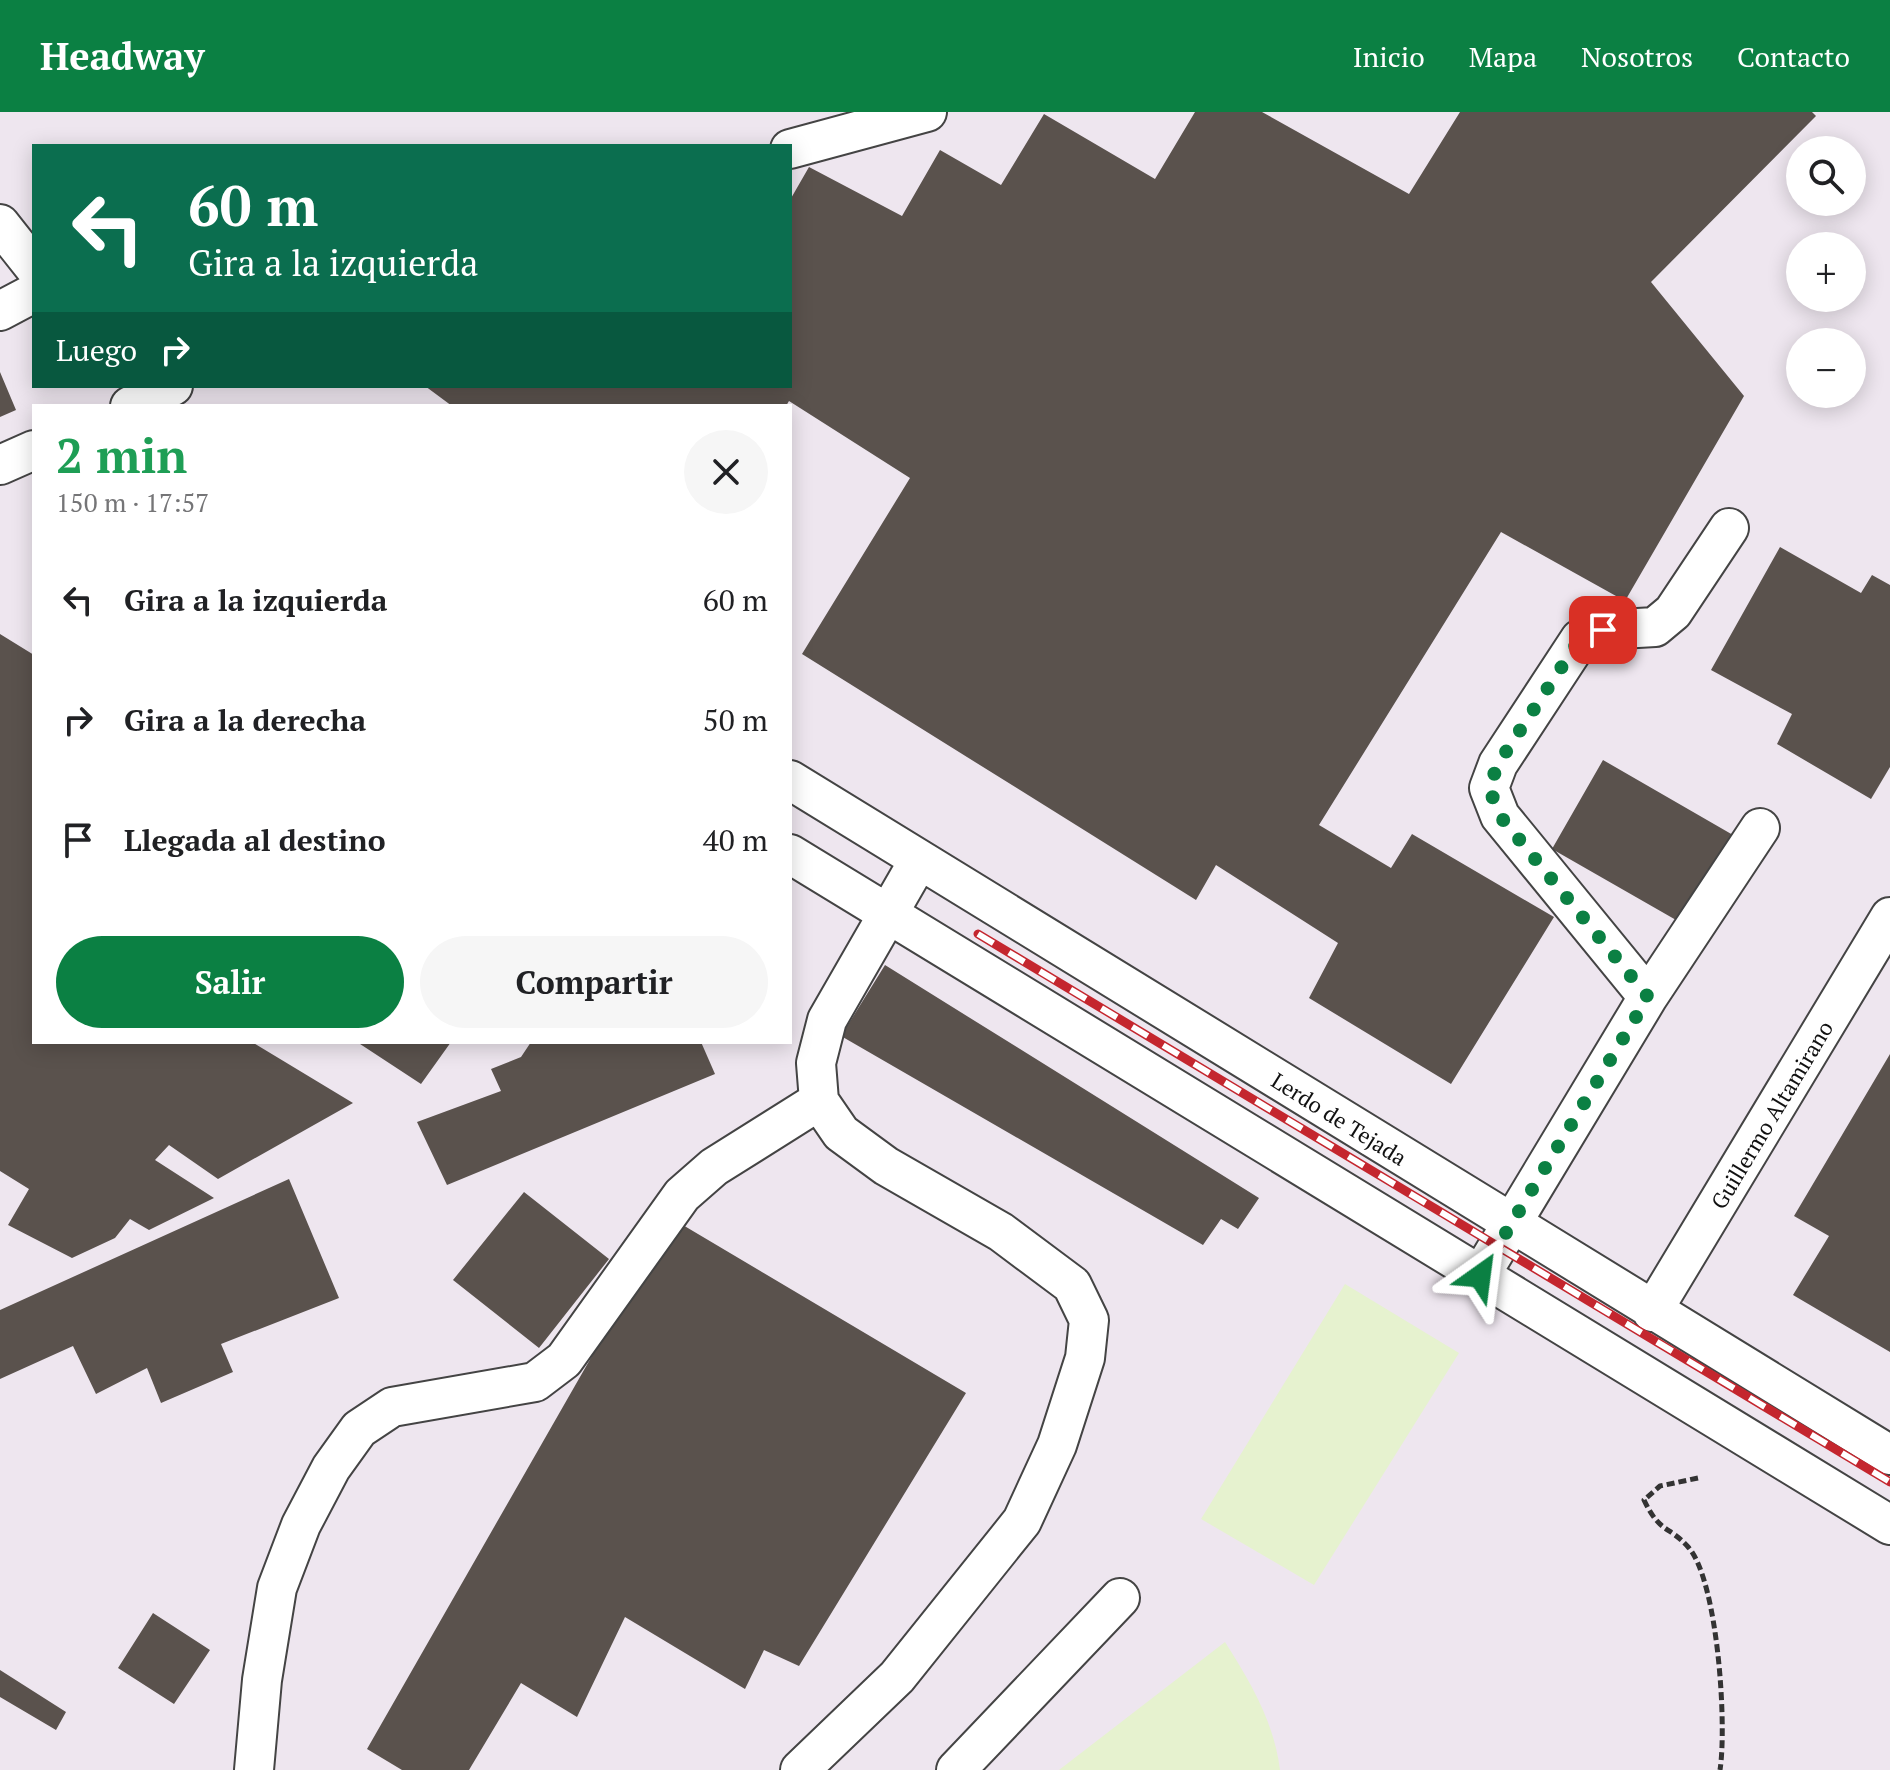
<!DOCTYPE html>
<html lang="es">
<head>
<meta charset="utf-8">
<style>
	body { margin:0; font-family:"PT Serif",serif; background:#f6f6f6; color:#202124; height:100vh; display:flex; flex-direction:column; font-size:30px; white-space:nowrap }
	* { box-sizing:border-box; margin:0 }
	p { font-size:26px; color:#757577 }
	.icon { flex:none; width:44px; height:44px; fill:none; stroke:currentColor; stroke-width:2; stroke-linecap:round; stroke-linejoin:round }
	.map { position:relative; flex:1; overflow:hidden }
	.sheet { position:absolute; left:32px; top:292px; width:760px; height:640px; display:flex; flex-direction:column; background:#fff; border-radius:0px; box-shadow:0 4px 20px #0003 }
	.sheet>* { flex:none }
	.hud { position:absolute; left:32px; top:32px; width:760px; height:244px; border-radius:0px; box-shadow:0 4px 20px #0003; background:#0b6e4f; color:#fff; overflow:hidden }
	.buttons { position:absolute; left:1786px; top:24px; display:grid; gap:16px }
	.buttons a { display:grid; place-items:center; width:80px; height:80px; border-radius:50%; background:#fff; box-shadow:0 4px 20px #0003; font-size:40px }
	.pin { position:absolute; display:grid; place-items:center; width:68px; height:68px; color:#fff; margin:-34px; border-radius:16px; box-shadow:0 4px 12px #0006 }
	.me { position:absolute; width:88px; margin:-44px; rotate:31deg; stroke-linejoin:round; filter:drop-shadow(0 0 6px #0008) }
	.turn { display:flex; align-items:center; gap:28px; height:168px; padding:0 24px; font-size:36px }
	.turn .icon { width:104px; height:104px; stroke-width:2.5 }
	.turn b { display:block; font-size:56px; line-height:68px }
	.then { display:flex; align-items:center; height:76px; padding:0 24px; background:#0003; gap:16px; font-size:30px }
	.round { display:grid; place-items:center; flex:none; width:84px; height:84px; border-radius:42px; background:#f6f6f6 }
	.headline { display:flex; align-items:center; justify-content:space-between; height:136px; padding:0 24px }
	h1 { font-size:48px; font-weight:700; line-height:60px; color:#1e9e55 }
	.action { display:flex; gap:16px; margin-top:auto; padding:16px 24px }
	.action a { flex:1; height:92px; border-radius:48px; background:#0b8043; color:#fff; font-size:32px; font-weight:700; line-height:92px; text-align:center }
	.action a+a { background:#f6f6f6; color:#202124 }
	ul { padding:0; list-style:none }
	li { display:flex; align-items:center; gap:24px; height:120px; padding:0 24px }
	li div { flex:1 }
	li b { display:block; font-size:30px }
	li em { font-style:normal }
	header { display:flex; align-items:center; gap:48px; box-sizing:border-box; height:112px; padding:0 40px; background:#0b8043; color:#fff }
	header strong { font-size:38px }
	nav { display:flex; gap:44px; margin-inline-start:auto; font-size:28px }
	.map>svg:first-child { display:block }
</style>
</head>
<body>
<header>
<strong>Headway</strong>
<nav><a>Inicio</a><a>Mapa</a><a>Nosotros</a><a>Contacto</a></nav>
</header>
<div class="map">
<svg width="1890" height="1658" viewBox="0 0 1890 1658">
	<rect width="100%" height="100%" fill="#fffdf5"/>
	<path fill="#eee6ef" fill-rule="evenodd" d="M0 0H1890V1658H0ZM34 34H790V274H34ZM1800 38H1852V90H1800ZM1800 134H1852V186H1800ZM1800 230H1852V282H1800ZM34 294H790V930H34Z"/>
	<path fill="#e6f2cf" d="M1345 1172 1459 1241 1314 1473 1201 1407Z
		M1225 1530C1251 1571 1274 1610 1280 1658H1059Z"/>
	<path fill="#5a524d" d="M1195 0H1262L1409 82 1460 0H1812L1816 4 1651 170 1744 284 1625 489 1501 420 1319 713 1391 756 1412 722 1554 805 1451 972 1309 886 1338 831 1216 753 1196 788 802 542 910 366 789 289 786 294H452L425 274H790V88L809 55 902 104 940 38 1001 73 1044 2 1155 67Z
		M0 260 16 298 0 305Z
		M1780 435 1861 481 1872 463 1890 473V655L1871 687 1777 632 1792 602 1711 558Z
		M0 522 34 543V930H252L353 991 218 1067 169 1033 155 1048 214 1086 149 1118 130 1107 115 1126 72 1146 8 1113 29 1077 0 1059Z
		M1603 648 1733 723 1683 812 1552 737Z
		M885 853 1259 1086 1238 1117 1221 1107 1203 1133 841 924Z
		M357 930H451L421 972Z
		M531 930H701L715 962 447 1073 417 1010 501 979 491 957 521 945Z
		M1890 942V1240L1793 1183 1829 1124 1794 1104Z
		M289 1067 339 1186 221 1232 233 1260 161 1291 147 1256 96 1282 73 1234 0 1267V1198Z
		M524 1080 609 1147 539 1236 453 1168Z
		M671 1106 966 1281 799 1554 764 1538 745 1577 625 1505 577 1605 521 1571 469 1658H402L367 1637Z
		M153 1501 210 1538 174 1592 118 1556Z
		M0 1558 66 1600 56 1618 0 1585Z"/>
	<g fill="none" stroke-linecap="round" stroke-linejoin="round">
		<defs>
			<path id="minor" d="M790 37 927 0
				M0 112 34 155
				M0 199 34 181
				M130 294 173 274
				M0 353 34 338
				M790 668 1890 1343
				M790 742 1890 1413
				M1648 885 1760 716
				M1480 1164 1648 885 1500 704 1489 676 1498 652 1580 527 1603 518 1655 515 1673 500 1729 416
				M1652 1200 1890 805
				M254 1658 262 1568 277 1476 301 1413 331 1356 359 1317 392 1295 535 1270 564 1248 682 1083 714 1055 819 989
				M800 1658 897 1565 1022 1409 1057 1333 1085 1246 1089 1208 1072 1173 1001 1120 886 1054 841 1021 819 989 816 951 827 908 919 748
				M956 1658 1120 1486"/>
		</defs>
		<use href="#minor" stroke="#444" stroke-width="42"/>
		<path stroke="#333" stroke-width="5" stroke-dasharray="8 4" stroke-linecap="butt" d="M1698 1366 1660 1374 1644 1388C1660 1422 1669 1413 1689 1436 1718 1471 1727 1613 1720 1658"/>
		<use href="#minor" stroke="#fff" stroke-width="38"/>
		<defs>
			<path id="rail" d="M978 822 1890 1370"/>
		</defs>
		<use href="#rail" stroke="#c4262e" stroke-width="9"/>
		<use href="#rail" stroke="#fff" stroke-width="6" stroke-dasharray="18" stroke-linecap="butt"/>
	</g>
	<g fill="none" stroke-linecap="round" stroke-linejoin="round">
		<path stroke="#0b8043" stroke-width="14" stroke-dasharray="0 25.2" d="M1480 1164 1648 885 1500 704 1489 676 1498 652 1580 527 1603 518"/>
	</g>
	<g text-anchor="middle" stroke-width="8" stroke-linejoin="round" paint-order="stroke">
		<g font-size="22" fill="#111" stroke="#fff">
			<text transform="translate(1772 1003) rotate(-59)" y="8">Guillermo Altamirano</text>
			<text transform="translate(1339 1007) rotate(32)" y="8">Lerdo de Tejada</text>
		</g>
	</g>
</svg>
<div class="buttons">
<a><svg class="icon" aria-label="search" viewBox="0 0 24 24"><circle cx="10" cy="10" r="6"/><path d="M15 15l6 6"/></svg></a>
<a>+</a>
<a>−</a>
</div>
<div class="pin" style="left:1603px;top:518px;background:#d93025"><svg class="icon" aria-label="arrive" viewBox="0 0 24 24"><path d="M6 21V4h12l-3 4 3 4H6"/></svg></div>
<svg class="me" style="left:1480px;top:1164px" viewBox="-20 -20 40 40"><path d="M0-17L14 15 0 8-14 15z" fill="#0b8043" stroke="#fff" stroke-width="4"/></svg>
<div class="hud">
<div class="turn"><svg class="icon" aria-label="left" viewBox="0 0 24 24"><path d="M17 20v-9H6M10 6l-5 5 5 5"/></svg><div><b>60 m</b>Gira a la izquierda</div></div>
<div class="then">Luego<svg class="icon" aria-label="right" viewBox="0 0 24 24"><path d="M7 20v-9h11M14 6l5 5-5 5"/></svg></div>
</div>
<section class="sheet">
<div class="headline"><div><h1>2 min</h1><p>150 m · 17:57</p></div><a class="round"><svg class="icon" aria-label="close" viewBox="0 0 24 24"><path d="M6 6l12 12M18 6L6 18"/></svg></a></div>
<ul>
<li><svg class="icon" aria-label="left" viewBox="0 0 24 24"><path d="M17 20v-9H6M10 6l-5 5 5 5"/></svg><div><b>Gira a la izquierda</b></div><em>60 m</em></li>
<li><svg class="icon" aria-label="right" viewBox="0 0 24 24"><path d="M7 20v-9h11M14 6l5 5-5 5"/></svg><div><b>Gira a la derecha</b></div><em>50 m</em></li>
<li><svg class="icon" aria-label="arrive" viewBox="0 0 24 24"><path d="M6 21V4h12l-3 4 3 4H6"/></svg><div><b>Llegada al destino</b></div><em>40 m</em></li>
</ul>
<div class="action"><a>Salir</a><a>Compartir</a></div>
</section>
</div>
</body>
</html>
